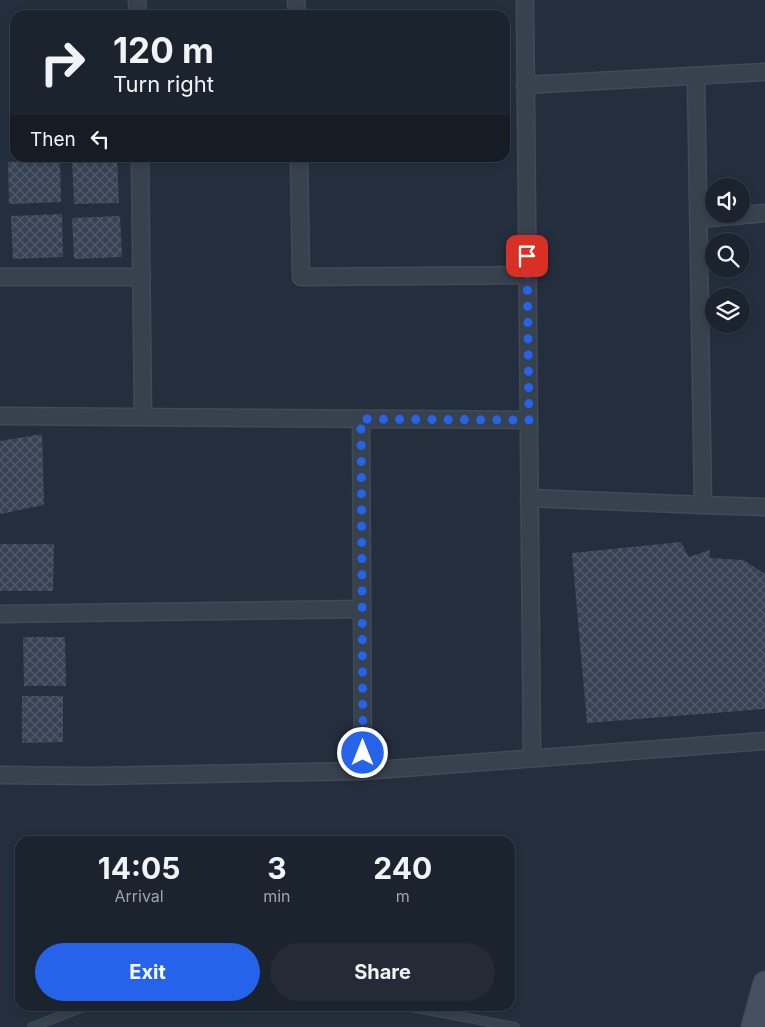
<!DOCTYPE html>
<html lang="en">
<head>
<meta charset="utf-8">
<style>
	body { margin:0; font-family:Inter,sans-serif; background:#242b36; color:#f1f3f6; height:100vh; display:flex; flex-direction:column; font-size:19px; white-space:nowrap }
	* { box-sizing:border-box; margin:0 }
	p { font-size:16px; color:#a0a4aa }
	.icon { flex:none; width:28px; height:28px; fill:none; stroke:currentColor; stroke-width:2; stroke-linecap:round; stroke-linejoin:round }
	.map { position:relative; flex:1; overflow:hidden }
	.sheet { position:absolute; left:15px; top:836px; width:500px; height:175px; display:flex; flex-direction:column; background:#1b232e; border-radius:15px; box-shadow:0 2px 8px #0003,0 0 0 1px #39404a }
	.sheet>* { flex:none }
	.top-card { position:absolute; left:10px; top:10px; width:500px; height:152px; border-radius:15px; box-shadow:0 2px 8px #0003,0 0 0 1px #39404a; background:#1b232e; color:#f1f3f6; overflow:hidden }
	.controls { position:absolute; left:705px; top:178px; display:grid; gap:10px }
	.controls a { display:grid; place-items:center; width:45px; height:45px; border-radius:50%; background:#1b232e; box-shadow:0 2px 8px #0003,0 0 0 1px #39404a; font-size:25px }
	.pin { position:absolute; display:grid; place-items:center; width:42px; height:42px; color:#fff; margin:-21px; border-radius:10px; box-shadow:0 2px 8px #0006 }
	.me { position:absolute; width:55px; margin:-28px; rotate:0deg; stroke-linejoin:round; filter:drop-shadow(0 0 4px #0008) }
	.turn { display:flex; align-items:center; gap:18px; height:105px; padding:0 20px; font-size:22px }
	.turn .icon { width:65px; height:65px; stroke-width:2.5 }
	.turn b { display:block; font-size:35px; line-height:42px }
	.then { display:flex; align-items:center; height:48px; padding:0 20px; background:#0003; gap:10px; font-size:19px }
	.eta { display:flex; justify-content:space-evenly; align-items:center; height:85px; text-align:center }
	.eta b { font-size:30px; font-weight:700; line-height:35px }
	.action { display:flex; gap:10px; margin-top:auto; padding:10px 20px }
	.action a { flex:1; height:58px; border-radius:30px; background:#2563eb; color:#fff; font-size:20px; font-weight:700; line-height:58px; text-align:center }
	.action a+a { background:#242b36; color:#f1f3f6 }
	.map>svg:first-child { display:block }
</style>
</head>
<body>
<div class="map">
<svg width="765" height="1027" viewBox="0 0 765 1027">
	<defs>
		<pattern id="building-cross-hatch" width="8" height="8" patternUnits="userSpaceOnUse" patternTransform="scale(1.25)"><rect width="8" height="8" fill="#364354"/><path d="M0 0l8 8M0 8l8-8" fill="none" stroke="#515c6b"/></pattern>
	</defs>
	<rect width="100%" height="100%" fill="#242f3e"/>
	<path fill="url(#building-cross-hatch)" d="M9 94H15V151H11Z
		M117 159 119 203 74 204 72 161Z
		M60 160 61 202 9 204 8 162Z
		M62 214 63 257 13 259 11 216Z
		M120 216 122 257 74 259 72 218Z
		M42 434 44 505 0 514V441Z
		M681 542 689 557 710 550 709 558 743 560 765 574V709L587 723 572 553Z
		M0 544H54L53 591H0Z
		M23 637H65L66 686H24Z
		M22 696H63V742L22 743Z"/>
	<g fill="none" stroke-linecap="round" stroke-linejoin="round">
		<defs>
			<path id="service" d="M406 1006 515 1027
				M32 1027 86 1006"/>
			<path id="minor" d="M137 0 138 15
				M296 0 297 15
				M525 0 532 758
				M696 76 703 505
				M525 85 765 72
				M140 158 143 417
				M299 158 301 277 527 275
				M699 219 765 213
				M0 277H142
				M0 416 529 420
				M361 419 363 771
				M529 498 703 505 765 507
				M0 614 362 609
				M0 775 92 776 363 771 765 741"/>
			<path id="secondary" d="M753 1027 765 983"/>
		</defs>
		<use href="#service" stroke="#414a57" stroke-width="10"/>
		<use href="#minor" stroke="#414a57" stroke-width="19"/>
		<use href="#secondary" stroke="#414a57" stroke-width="25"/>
		<use href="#service" stroke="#38414e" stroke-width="8"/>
		<use href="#minor" stroke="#38414e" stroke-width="16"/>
		<use href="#secondary" stroke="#465061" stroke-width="22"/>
	</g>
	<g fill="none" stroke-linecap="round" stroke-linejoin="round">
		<path stroke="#2563eb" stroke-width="9" stroke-dasharray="0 16.2" d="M363 753 361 419 529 420 527 256"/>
	</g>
</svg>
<div class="controls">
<a><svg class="icon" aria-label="sound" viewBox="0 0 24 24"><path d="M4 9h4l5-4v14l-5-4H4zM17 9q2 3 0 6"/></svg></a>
<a><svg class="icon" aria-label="search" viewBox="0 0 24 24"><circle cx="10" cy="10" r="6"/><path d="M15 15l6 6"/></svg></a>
<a><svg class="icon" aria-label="layers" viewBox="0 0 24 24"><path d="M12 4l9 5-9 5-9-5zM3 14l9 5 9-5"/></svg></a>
</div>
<div class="pin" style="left:527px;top:256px;background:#d93025"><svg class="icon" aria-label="arrive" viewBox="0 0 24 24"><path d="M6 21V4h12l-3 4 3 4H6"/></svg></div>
<svg class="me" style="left:363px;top:753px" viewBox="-20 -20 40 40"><circle r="17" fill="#2563eb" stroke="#fff" stroke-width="3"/><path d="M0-11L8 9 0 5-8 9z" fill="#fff"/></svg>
<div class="top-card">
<div class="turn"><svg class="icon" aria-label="right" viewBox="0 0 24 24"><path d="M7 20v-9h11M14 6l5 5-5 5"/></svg><div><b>120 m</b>Turn right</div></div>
<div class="then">Then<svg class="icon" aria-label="left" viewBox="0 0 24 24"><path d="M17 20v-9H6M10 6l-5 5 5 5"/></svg></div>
</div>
<section class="sheet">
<div class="eta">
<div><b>14:05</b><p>Arrival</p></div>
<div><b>3</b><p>min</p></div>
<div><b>240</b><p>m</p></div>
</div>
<div class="action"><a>Exit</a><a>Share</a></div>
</section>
</div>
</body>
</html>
